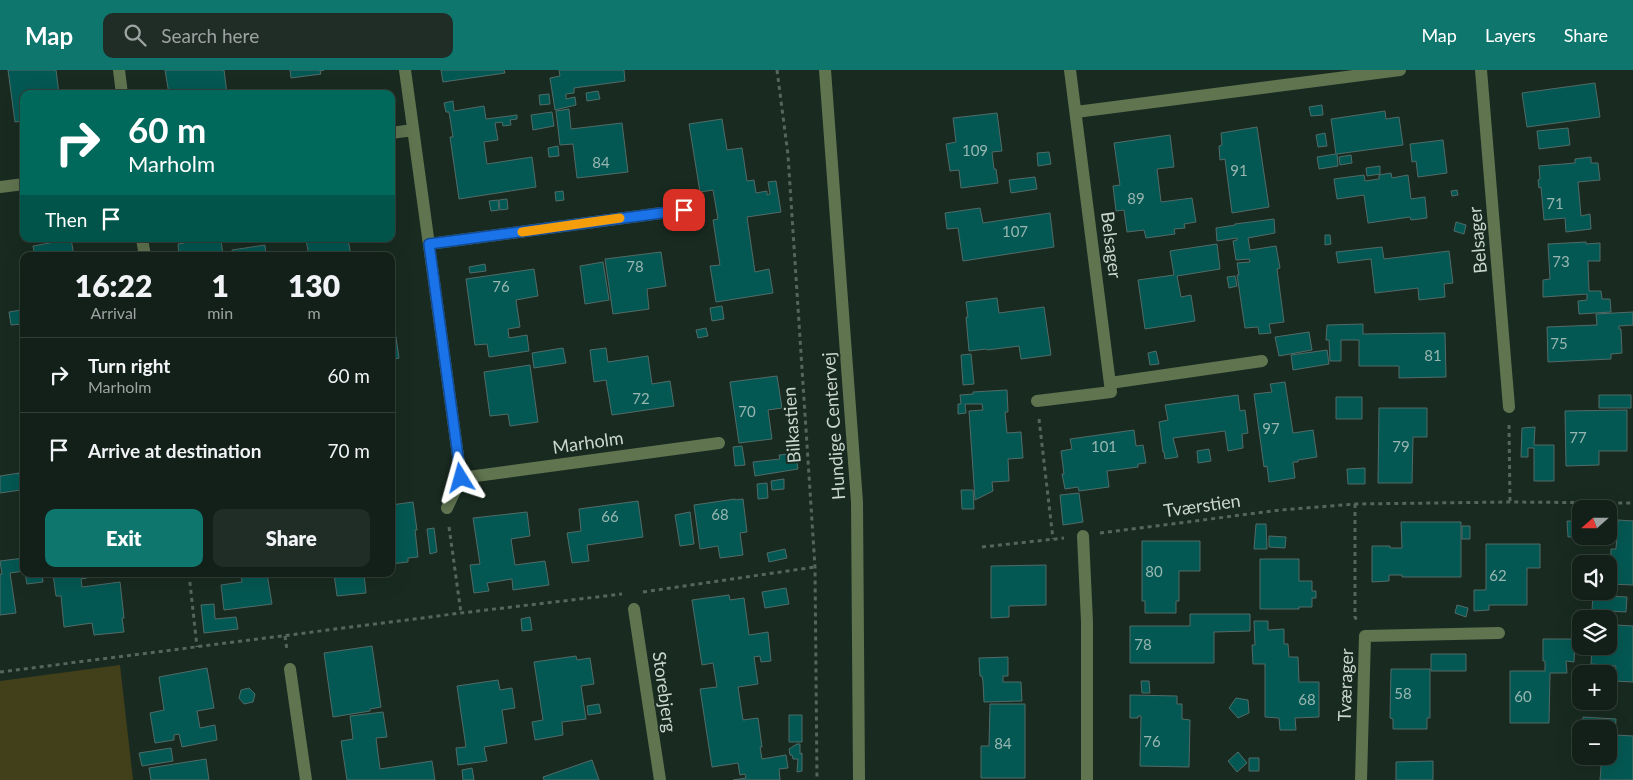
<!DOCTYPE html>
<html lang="en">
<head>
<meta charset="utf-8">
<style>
	body { margin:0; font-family:Lato,sans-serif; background:#202d26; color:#f1f3f6; height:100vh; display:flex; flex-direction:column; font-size:19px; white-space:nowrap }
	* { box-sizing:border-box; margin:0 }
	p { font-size:16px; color:#9da3a2 }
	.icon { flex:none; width:28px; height:28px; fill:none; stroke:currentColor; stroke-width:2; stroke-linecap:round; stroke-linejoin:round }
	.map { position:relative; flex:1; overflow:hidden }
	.details { position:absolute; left:20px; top:182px; width:375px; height:325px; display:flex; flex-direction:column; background:#132019; border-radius:10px; box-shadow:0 5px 20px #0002,0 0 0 1px #323e38 }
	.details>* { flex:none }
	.guide { position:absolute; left:20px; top:20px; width:375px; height:152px; border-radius:10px; box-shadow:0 5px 20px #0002,0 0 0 1px #323e38; background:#00695c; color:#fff; overflow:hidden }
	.needle { width:32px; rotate:249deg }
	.tools { position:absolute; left:1572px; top:430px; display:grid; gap:10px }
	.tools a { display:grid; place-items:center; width:45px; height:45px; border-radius:10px; background:#132019; box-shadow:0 5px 20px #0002,0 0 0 1px #323e38; font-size:25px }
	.pin { position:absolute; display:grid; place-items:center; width:42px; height:42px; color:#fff; margin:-21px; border-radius:10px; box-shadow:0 2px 8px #0006 }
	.me { position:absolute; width:55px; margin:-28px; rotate:352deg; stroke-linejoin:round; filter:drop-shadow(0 0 4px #0008) }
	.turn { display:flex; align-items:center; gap:18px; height:105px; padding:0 25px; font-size:22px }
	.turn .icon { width:65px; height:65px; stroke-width:2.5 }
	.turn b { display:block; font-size:35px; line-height:42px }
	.then { display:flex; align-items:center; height:48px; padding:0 25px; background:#0003; gap:10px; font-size:19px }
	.eta { display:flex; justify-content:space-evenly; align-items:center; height:85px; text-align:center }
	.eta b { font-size:30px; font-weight:800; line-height:35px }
	.action { display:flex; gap:10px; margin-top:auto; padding:10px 25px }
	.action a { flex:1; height:58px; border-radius:10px; background:#0f766e; color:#fff; font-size:20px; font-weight:800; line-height:58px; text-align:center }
	.action a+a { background:#202d26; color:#f1f3f6 }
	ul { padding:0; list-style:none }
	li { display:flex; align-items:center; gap:15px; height:75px; padding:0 25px; border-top:1px solid #323e38 }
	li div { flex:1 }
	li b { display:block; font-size:19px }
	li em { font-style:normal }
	header { display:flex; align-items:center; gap:30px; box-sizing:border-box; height:70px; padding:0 25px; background:#0f766e; color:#fff }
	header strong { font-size:24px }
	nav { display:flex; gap:28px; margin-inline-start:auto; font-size:18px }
	.search { width:350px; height:45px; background:#202d26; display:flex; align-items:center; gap:12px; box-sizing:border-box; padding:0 18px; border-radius:10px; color:#9da3a2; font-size:19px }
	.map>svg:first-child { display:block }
</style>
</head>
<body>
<header>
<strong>Map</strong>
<div class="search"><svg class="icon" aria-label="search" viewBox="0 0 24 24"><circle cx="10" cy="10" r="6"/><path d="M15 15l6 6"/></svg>Search here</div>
<nav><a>Map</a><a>Layers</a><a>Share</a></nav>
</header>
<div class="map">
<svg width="1633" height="710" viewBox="0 0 1633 710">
	<rect width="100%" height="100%" fill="#192b21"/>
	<path fill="#423f1b" d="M120 595 133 710H0V611Z"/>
	<path fill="#045853" stroke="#516b68" d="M8 0H56L59 24H24V51L15 52Z
		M165 0H224L227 24H169Z
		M290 0H324L320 1 321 4 291 8Z
		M441 0H504L505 3 443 12Z
		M559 0H624L625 11 574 18V23L566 24V29L575 27 576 35 555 40 550 8 560 6Z
		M1595 13 1600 47 1527 57 1522 23Z
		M598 21 600 29 587 31 586 23Z
		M549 24 550 34 540 35 539 25Z
		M453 31 454 41 484 36 486 49 517 45V49L510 50 511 55 503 56 502 52 495 53 498 70 484 72 487 94 532 87 536 117 459 129 450 67H453L449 42H446L444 33Z
		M1322 35 1323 45 1311 46 1309 37Z
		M569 39 571 59 622 53 628 102 577 108 573 74 560 75 556 41Z
		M1385 41 1386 49 1399 47 1403 75 1337 84 1338 96 1319 99 1317 87 1336 84 1331 49Z
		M552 42 554 56 533 60 531 45Z
		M997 43 1002 81 992 82 994 99H996L998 113 961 118 959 100 950 101 946 74 956 72 953 48Z
		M722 49 727 80 742 78 747 111 754 110 756 123 767 121V125L770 124 768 112 776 111 781 142 747 147 755 202 769 199 773 223 716 232 710 196 720 195 713 150 718 149 713 120 700 122 689 54Z
		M1257 57 1269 137 1232 143 1225 89 1220 90 1219 76 1222 75 1221 63Z
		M1568 58 1570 75 1539 79 1537 61Z
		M1325 63 1327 76 1318 77 1316 65Z
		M1170 65 1174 97 1157 99 1161 132 1192 128 1196 152 1184 154 1185 158 1174 159 1175 164 1146 168 1144 160 1127 162 1124 140 1116 141 1113 116 1120 115 1114 73Z
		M1443 70 1447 103 1418 107 1416 91 1412 92 1410 74Z
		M558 76 559 86 549 87 548 78Z
		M1049 82 1051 94 1038 96 1037 83Z
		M1351 85 1352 93 1340 95 1339 87Z
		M1591 87V93H1598L1600 110 1578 112 1581 146 1590 144 1591 159 1566 162 1565 148 1544 150 1541 117 1539 118 1538 110 1540 109 1539 96 1575 93V89Z
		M1380 96V104L1367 106 1366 98Z
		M1391 103 1392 108 1408 105 1411 129 1425 127 1427 148 1411 150 1410 147 1368 153 1364 125 1337 129 1334 109 1364 105 1365 111 1379 109V105Z
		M1035 107 1037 119 1011 123 1009 110Z
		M1457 120 1458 125 1452 126 1451 121Z
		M563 121 564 130 556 131 555 122Z
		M507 129 508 139 500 140 499 130Z
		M498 130 499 140 491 141 489 131Z
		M980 138 983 153 1050 143 1054 177 963 191 958 158 947 159 945 143Z
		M1274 149 1275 163 1248 168 1250 180 1276 176 1280 198 1277 199 1284 252 1269 254 1271 263 1259 264 1258 257 1245 258 1237 205H1239L1237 193 1250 192 1249 189 1236 190 1233 171 1237 170V168L1217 171 1216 158 1235 155V154Z
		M1456 152 1466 155 1464 164 1454 161Z
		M1325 165H1330L1331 174 1325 175Z
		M71 169 74 186H35L33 176Z
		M183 169H221L223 186H179L178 174 184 173Z
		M276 169H287V171L277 172Z
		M314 169H348L351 186H309L306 170Z
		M1586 172V174L1600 173V191H1588L1589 221H1601L1602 229H1610L1611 242 1579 244 1578 231 1587 230V224L1543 227V210L1550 209 1548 174Z
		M1217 174 1220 199 1177 206 1181 227 1191 225 1195 251 1145 259 1138 210 1174 205 1170 181Z
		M265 175 266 186H233L232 180Z
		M1382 177 1384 189 1449 181 1453 213 1444 214 1445 227 1419 230 1418 218 1375 223 1371 189 1338 193 1336 182Z
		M661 182 666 216 647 219 649 239 613 244 605 189Z
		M603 192 609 230 585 234 580 196Z
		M485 194 486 201 470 203 469 197Z
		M534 199 538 226 516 230 520 257 508 259 509 268 527 265 529 281 489 287 487 274 475 275 466 209Z
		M1235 206 1237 216 1229 218 1227 207Z
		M997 228 999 243 1044 237 1051 285 1021 289 1019 276 987 280 986 279 969 281 966 247H968L966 232Z
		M391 234 399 288 391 290Z
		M722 236 724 249 712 251 710 238Z
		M21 240 22 254 11 255 9 242Z
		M1633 242V255L1619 256V259H1621L1622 283 1611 284V289L1548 292 1547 257 1597 255 1596 244Z
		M1363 254V264L1445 263 1446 307 1399 308V296H1359V270H1341V291H1330L1329 270H1326L1327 255Z
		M706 258 708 266 698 268 696 260Z
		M1309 262 1312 280 1279 286 1275 267Z
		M563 278 566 293 534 298 532 283Z
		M606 278 608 292 648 286 652 314 670 311 674 336 612 345 606 310 594 312 590 280Z
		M1327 280 1329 294 1293 300 1291 285Z
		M1156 281 1159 294 1150 295 1148 283Z
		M971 284 974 314 963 315 961 285Z
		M530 295 538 352 510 356 508 344 490 346 484 302Z
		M777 306 782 338 768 340 772 369 739 373 730 312Z
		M1285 312 1293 363 1313 360 1317 387 1298 390V392H1293L1295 408 1269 412 1267 396 1264 397 1254 324 1272 322 1270 314Z
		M1007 320 1008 342H1005L1007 363 1021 362 1023 388 1008 389 1009 411 992 412 993 421 975 430 969 341 983 340 982 334H965L966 343 958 344V334H961L960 325 973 324V322Z
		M1238 325 1240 341 1245 340 1248 363 1242 364 1243 378 1228 381 1225 361 1173 368 1178 387 1165 389 1164 382H1163L1159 352 1168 350 1165 335Z
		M1599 325H1631V338H1599Z
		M1336 327H1362V349H1336Z
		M1379 338H1427V367H1413L1412 413H1378Z
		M1627 340V381H1599V395L1566 396 1565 341Z
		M1535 357 1534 375H1554V411H1534V378H1528V387H1521L1522 358Z
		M1134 360 1136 376 1143 375 1146 393 1138 394V397L1107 401 1109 417 1079 421 1078 417 1065 419 1062 404H1064L1061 381 1072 379 1070 369Z
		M742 376 745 395 735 396 733 377Z
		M1209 379 1211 391 1198 393 1197 381Z
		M791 384 792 387H796L798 399 755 406 753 392 780 389 779 385Z
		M1365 398V414H1348L1347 399Z
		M19 403 21 420 0 423V406Z
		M784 409V419L772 420 771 411Z
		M767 413 768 428 758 429 757 414Z
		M961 420H973L974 439H962Z
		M1079 423 1083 452 1063 455 1060 425Z
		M735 429V430L743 429 747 462 740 463 743 485 720 488 718 476 700 479 694 435Z
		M638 431 643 467 587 475 589 491 572 493 567 463 581 461 579 439Z
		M413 432 417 460H415L418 487 408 488V492L391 494V450H393L391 435Z
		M527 442 530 466 511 469 515 495 545 491 549 515 513 520 512 509 487 513 489 521 474 523 470 495 480 494 473 448Z
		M690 442 694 474 680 476 675 445Z
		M1618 450 1633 451V515L1610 514 1611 479H1616Z
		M1567 451H1581V466L1583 467H1568Z
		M1401 452H1461V507H1402V505H1389V511L1372 512V476H1390V478H1402Z
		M1256 454H1266L1267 479H1254Z
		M1462 456H1470V469H1462Z
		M434 458 437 482 430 484 427 459Z
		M1269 466 1286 467 1285 478 1269 477Z
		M1142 471H1200V501H1179V531H1176V543H1145V531H1142Z
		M1486 474H1540V498H1527V535H1489V540L1474 541V520H1486Z
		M785 479 787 488 769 492 767 483Z
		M24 488V501L10 503 16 543 0 545V504H2L0 491Z
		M1260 489H1299V511H1312V521H1316V528H1312V537H1299V539H1260Z
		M1046 495V535L1009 536V547L991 548V496Z
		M25 504H42L43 512 27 514Z
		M53 504H87V508L81 509 82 517 120 512 124 548H122L124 562 94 565 92 553 64 557 61 526H56Z
		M241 504H267L272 534 224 540 221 515 242 512Z
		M334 504H364L366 523 337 526Z
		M786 518 789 534 765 538 762 522Z
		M729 525 730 530 744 528 749 565 768 562 771 591 761 592 760 586 754 587 758 614 738 617 743 650 758 648 762 677H760L762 689 786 685 788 698 779 699 780 710H733L746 708 745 704 740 705 738 693 712 697 700 619 717 617 713 593 702 595 692 530Z
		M1593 525 1627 527 1626 542 1592 540Z
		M214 534 215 549 236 547 238 559 204 563 201 535Z
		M1457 535 1468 538 1466 547 1455 543Z
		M1584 541 1608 542V549H1583Z
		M1190 544H1250V561L1214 562V593H1130V556H1190Z
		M530 547 532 560 522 561 521 549Z
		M1254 551H1268V560L1284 559V574H1288L1289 587H1298L1299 612H1319V647L1295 648 1296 660H1280L1279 648 1265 647V594H1253L1252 575H1255Z
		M1616 555 1633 556V612L1614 611 1616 596 1591 594 1592 577 1615 578Z
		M1543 569H1575L1574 592 1566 591 1567 603H1550L1549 653H1510V601H1545V591H1543Z
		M372 576 381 637 370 639V641L333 647 324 583Z
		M1431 584H1466V601H1431Z
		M576 586 577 590 590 588 594 614 581 616 586 649 562 652 563 665 535 670 532 652 543 650 534 592Z
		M1008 587V606H1003V612H1021L1022 631 984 632 983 612 982 606H980L979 588Z
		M207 598 214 638 197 641 200 658 215 655 217 670 182 677 179 664 174 665V670L155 673 150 643 164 640 159 607Z
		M1391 599H1430V648H1427V659H1393V649L1390 648Z
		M1585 600 1594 601V604H1584Z
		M498 610 500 620 512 618 515 638 502 640 507 673 484 677 487 691 458 695 456 678 466 677 457 616Z
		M1141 611H1149L1150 623H1142Z
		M249 618 255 624 253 632 244 634 239 628 241 620Z
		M1130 625 1177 626V634H1182V649L1190 650 1189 697 1140 696 1141 646H1138V648H1130Z
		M1236 628 1248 630 1249 643 1238 648 1229 638Z
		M599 634 601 643 588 645 587 636Z
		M990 634H1025V708H981V676H989Z
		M383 642 387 667 376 668 380 699 432 691 435 710H347L341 671 353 669 350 646Z
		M789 645H802V672H789Z
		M1583 647 1616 649 1615 665 1633 666V710H1600L1602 686H1609V659H1582Z
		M797 674H800V684L802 683V701L797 702 798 689H793L792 685H790L789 679Z
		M171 678 173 691 142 696 139 683Z
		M1238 682 1247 693 1237 702 1228 691Z
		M1249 688H1259V701H1249Z
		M206 689 209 710H151L149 698Z
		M592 690 599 710H544L543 707Z
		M1433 691V710H1396V692Z
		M472 698 474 710H463L462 700Z"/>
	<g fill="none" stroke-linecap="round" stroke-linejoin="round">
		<path stroke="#56655d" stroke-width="3" stroke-dasharray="4 4" stroke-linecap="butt" d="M777 0 788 85 815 497 817 710
			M1039 349 1053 469
			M1509 355 1510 432
			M1355 434V547L1357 551
			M449 457 461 543
			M1100 463 1281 440 1355 434 1510 432 1633 433
			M982 477 1064 468
			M189 504 197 577
			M643 522 815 497
			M285 566 287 580
			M0 602 461 543 622 524"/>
		<path stroke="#607450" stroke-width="12" d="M119 0 122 24
			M405 0 461 408 719 373
			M825 0 857 432 859 710
			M1481 0 1509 337
			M1076 42 1400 0
			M391 63 413 60
			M0 117 24 114
			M142 169 145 186
			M429 174 684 140
			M1110 313 1262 291
			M1037 331 1111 322 1070 0
			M447 438 461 408
			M1083 466 1087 552V710
			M634 539 660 710
			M290 599 306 710
			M1361 710 1365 566 1499 563"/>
	</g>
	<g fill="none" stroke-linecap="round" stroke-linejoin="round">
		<defs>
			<path id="route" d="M461 408 429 174 684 140"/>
		</defs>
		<use href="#route" stroke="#114b97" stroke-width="12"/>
		<use href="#route" stroke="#1a73e8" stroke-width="9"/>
		<path stroke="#f59e0b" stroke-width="9" d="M522 162 620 148"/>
	</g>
	<g text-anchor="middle" stroke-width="4" stroke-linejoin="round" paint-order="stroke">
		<g font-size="15" fill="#99b6b1">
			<text x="975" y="86">109</text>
			<text x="601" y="98">84</text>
			<text x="1239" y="106">91</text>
			<text x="1136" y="134">89</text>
			<text x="1555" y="139">71</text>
			<text x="1015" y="167">107</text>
			<text x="1561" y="197">73</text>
			<text x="635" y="202">78</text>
			<text x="501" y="222">76</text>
			<text x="1559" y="279">75</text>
			<text x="1433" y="291">81</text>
			<text x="641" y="334">72</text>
			<text x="747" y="347">70</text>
			<text x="1271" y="364">97</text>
			<text x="1578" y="373">77</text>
			<text x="1104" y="382">101</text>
			<text x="1401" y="382">79</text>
			<text x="720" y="450">68</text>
			<text x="610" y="452">66</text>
			<text x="1154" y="507">80</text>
			<text x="1498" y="511">62</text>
			<text x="1143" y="580">78</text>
			<text x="1403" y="629">58</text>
			<text x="1523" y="632">60</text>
			<text x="1307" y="635">68</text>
			<text x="1152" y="677">76</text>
			<text x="1003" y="679">84</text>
		</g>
		<g font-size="18" fill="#cbd6d0" stroke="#192b21">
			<text transform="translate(1478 170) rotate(-95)" y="6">Belsager</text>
			<text transform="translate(1111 175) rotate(83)" y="6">Belsager</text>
			<text transform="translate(792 355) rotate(-94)" y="6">Bilkastien</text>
			<text transform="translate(834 356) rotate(-94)" y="6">Hundige Centervej</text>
			<text transform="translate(588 373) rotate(-8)" y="6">Marholm</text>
			<text transform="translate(1202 436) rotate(-8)" y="6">Tværstien</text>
			<text transform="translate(1346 615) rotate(-88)" y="6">Tværager</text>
			<text transform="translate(664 622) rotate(82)" y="6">Storebjerg</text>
		</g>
	</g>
</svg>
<div class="tools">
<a><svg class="needle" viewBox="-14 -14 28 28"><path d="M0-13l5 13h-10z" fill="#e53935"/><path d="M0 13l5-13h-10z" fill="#9da3a2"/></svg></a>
<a><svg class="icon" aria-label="sound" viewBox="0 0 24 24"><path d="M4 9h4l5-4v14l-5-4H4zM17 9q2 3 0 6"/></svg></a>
<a><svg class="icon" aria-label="layers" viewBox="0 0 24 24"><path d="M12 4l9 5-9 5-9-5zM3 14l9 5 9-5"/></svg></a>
<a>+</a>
<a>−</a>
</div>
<div class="pin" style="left:684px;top:140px;background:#d93025"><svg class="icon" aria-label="arrive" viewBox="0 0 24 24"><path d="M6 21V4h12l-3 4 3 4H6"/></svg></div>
<svg class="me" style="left:461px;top:408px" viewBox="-20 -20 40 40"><path d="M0-17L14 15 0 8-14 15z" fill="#1a73e8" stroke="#fff" stroke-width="4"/></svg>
<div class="guide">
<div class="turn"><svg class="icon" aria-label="right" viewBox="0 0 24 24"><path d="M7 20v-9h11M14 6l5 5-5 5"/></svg><div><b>60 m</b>Marholm</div></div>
<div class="then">Then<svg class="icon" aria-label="arrive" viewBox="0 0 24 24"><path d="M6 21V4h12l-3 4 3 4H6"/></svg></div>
</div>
<section class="details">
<div class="eta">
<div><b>16:22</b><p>Arrival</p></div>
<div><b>1</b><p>min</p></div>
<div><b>130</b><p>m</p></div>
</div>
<ul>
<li><svg class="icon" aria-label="right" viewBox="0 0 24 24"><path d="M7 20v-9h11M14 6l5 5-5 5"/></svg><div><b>Turn right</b><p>Marholm</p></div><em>60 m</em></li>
<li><svg class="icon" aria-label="arrive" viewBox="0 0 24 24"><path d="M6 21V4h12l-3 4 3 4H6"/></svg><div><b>Arrive at destination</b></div><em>70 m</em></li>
</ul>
<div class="action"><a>Exit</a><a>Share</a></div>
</section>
</div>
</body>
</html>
